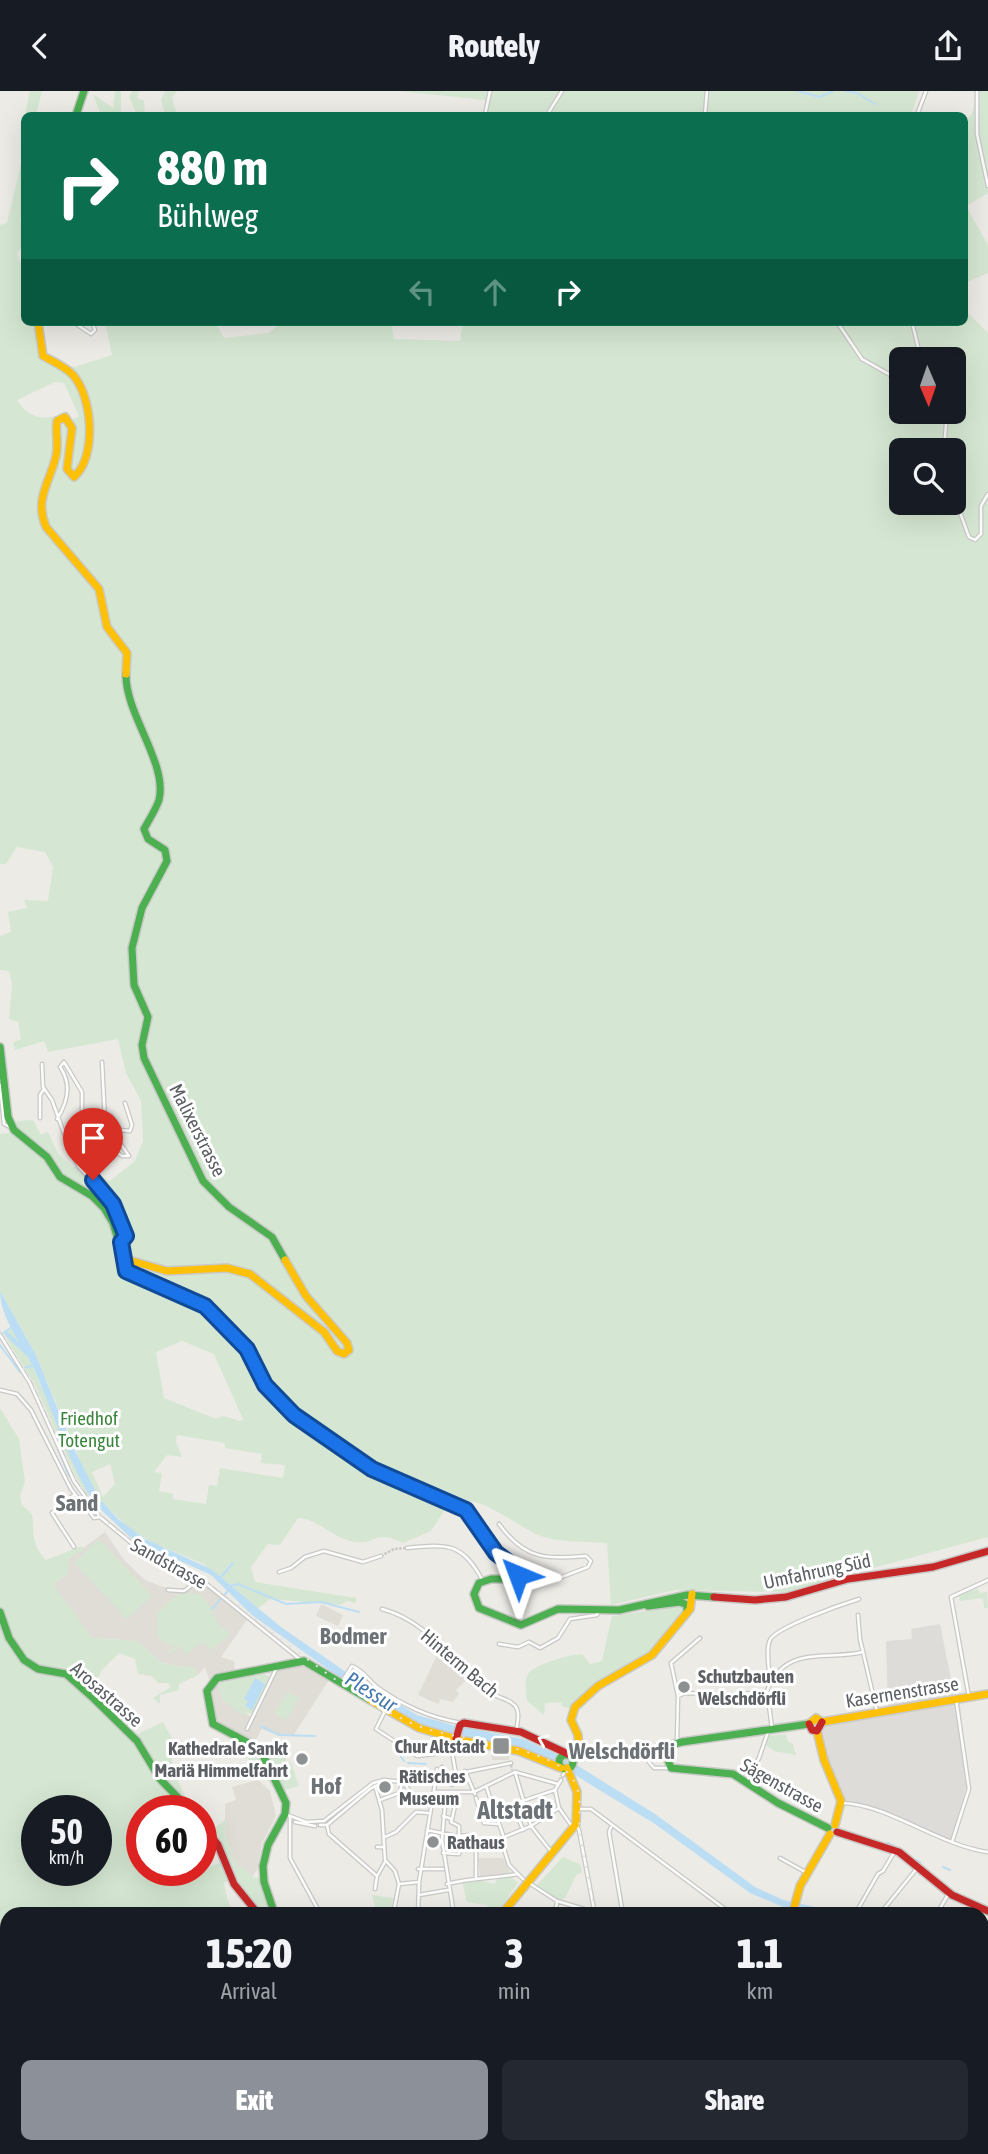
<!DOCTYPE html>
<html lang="en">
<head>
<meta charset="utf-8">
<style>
	body { margin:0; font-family:"Asap Condensed",sans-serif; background:#242831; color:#f1f3f6; height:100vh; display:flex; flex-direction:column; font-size:26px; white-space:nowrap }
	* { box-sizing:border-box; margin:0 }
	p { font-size:23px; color:#9ea1a6 }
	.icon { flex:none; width:38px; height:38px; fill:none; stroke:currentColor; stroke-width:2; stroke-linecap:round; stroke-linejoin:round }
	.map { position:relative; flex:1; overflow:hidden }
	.side { position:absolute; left:0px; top:1816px; width:989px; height:247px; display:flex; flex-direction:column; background:#171b24; border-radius:21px 21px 0 0; box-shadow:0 7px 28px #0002 }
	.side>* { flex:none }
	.top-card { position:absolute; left:21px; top:21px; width:947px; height:214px; border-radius:10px; box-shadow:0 7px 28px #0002; background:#0b6e4f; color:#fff; overflow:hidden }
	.needle { width:46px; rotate:178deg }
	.controls { position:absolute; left:889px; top:256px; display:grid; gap:14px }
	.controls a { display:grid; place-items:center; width:77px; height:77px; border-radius:10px; background:#171b24; box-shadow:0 7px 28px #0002; font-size:35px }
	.speed { position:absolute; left:21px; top:1704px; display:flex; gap:14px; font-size:35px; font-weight:700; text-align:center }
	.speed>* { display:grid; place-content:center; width:91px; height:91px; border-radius:50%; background:#171b24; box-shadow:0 7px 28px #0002; line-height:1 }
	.speed small { font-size:18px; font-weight:400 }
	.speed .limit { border:10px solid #d22; background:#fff; color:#111 }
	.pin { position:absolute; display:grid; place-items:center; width:60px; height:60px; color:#fff; margin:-72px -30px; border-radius:50% 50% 50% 0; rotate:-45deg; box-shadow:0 0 7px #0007 }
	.pin .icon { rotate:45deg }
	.me { position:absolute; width:77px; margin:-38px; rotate:316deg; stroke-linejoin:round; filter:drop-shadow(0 0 5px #0008) }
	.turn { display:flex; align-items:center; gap:24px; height:147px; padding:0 21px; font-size:32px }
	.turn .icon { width:91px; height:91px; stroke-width:2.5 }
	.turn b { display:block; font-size:49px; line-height:60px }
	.lanes { display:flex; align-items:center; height:66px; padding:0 21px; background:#0003; justify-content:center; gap:35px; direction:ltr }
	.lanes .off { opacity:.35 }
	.eta { display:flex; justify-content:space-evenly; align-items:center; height:119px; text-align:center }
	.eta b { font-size:42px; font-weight:800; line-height:49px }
	.action { display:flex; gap:14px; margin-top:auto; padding:14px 21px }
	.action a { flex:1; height:80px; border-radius:10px; background:#8c9099; color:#fff; font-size:28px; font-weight:800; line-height:80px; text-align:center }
	.action a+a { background:#242831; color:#f1f3f6 }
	header { display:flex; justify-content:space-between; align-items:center; height:91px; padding:0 21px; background:#171b24; font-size:32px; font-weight:800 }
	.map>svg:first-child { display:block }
</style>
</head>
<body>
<header><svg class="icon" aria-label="back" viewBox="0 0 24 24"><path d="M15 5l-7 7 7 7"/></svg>Routely<svg class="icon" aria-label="share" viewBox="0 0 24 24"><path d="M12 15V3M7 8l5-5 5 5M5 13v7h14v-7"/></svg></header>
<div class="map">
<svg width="988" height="2063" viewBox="0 0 988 2063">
	<rect width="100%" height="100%" fill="#ecebe6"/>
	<path fill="#f5f0e0" d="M555 1814 597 1820V1823L553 1824Z"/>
	<path fill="#dddcd8" d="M940 1533 954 1604 960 1614 968 1690 951 1750 860 1714 844 1711 825 1670 818 1630 888 1615 886 1550 912 1548 911 1538Z"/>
	<path fill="#dfddd6" d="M105 1441 124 1469 145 1489 163 1496 186 1498 196 1488 249 1526 221 1566 234 1570 235 1581 209 1588 205 1576 198 1584 194 1577 162 1572 137 1550 92 1547 81 1536 53 1493 68 1483V1468Z
		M321 1513 343 1524 338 1535 316 1525Z
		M441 1556 470 1585 456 1599 459 1603 453 1611 441 1608 438 1613 418 1604Z
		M302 1574 329 1589 293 1645 277 1644 262 1638 255 1650 216 1633 210 1607 213 1596 218 1592 223 1609 253 1627 280 1575Z
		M492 1657 509 1660V1669H492Z
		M258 1689 270 1700 276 1725 262 1752 257 1779 252 1786 237 1776 225 1743V1713L236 1709 232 1696Z
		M478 1767H503L511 1783 480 1786Z
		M352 2056 351 2063H240L236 2057Z"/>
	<path fill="#d5e7d2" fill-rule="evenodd" d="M30 0H42L36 24H25Z
		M115 0H121V24H101L93 3 113 17Z
		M132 0H139L137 7 144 10 145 24H135L136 21 129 6Z
		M165 0H177L172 7 177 24H165L161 9Z
		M398 0H919L911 24H488L485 9Z
		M976 0H988V102L966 115 988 154V182L967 191 968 222 988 242V1446L784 1501 675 1499 611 1514 607 1452C586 1450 555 1452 536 1443 506 1428 487 1408 452 1408L431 1440 403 1452C375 1438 378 1453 355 1451 335 1449 319 1428 298 1427L280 1454 268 1453 251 1476 255 1491 356 1507V1512L347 1510 341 1514 270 1508 258 1517 233 1496 235 1494H230L204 1473 151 1451 127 1436 99 1407 86 1384 36 1264 0 1200V1043L14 1041 17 1030 33 1029 41 1044 48 1041 58 1062 72 1076 84 1075 110 1090 135 1070 143 1050 141 1010 126 982 118 948 48 961 44 950 15 959 13 952 21 948 18 931 9 928 12 893 9 880 0 879V845L11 841 8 821 27 817 24 809 48 810 53 776 45 761 17 756 6 773H0V134L7 132 24 60V27V109L20 131 24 134V152L17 162 20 172H24V231H39L40 256 47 267 74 276 112 264 105 231H215L224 247 269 242 281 231H391L394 248 460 250 463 231H964V35L973 20ZM901 268H954V320H901ZM55 291 64 292 79 325 72 329 64 323C43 329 30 329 17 309ZM901 359H954V411H901ZM182 1250 214 1263 243 1328 241 1330 223 1325 216 1328 164 1307 156 1261ZM177 1344 225 1352V1357L262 1363 261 1372 285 1374 283 1387 220 1377 217 1395 209 1394 206 1413 173 1408V1403L159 1400 162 1382 154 1381 167 1364 182 1366 176 1351ZM110 1373 115 1393 103 1406 92 1381Z
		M12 1237 26 1261 93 1413 75 1384 35 1294 3 1242Z
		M0 1317 19 1348 25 1391 20 1404 22 1414 32 1423C35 1445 30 1451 46 1469L82 1455 84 1459 68 1468V1483L53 1493 92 1547 137 1550 162 1572 194 1577 198 1584 179 1593V1599L160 1604V1613L153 1607 171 1596 168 1592H158L152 1585 138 1583 135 1568 119 1562 102 1579 90 1602 135 1644 163 1631 180 1662 172 1667 173 1680 189 1713 185 1720H142V1780H201V1764L207 1777 224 1770 210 1741 226 1728 225 1743 237 1776 242 1775 252 1786 264 1788 275 1823H259L231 1788 224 1792 228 1811 236 1823 7 1824V2056H187L181 2063H0ZM37 1720H96V1780H37Z
		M99 1448 152 1505 127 1528 74 1472Z
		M978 1498 979 1502 987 1501 988 1517H984L983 1507 960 1510 959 1503Z
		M188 1502C211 1501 209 1522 220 1534L214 1541 222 1535 230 1543 211 1559 203 1550 187 1563 180 1555 170 1563 168 1561 175 1555 165 1552 158 1546 157 1522 178 1504Z
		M686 1514V1522L652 1564 598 1595 574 1619 562 1615 561 1611 545 1612 544 1624 527 1610C526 1602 524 1590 528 1583 532 1575 574 1561 583 1564L590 1573 602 1570 612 1525Z
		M258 1580 272 1587 254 1622 241 1623 223 1609 218 1592 222 1588Z
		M288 1601 299 1607 286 1629 275 1622Z
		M786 1643 788 1651 793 1653 796 1664 774 1660 766 1654 769 1645Z
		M242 1650 260 1662 274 1696 243 1663 236 1660Z
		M286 1660V1670L291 1672 299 1695 281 1700 267 1664Z
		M563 1766 581 1774 582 1782 577 1783 565 1807 559 1809 536 1795Z
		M510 1785 518 1792 496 1823 485 1824 489 1817 486 1814 467 1811 462 1790 475 1788 494 1793 499 1787Z
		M372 1804 393 1807 391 1820 379 1816 376 1820Z
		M289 2056H346L331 2059V2063H289Z"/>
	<path fill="#bcdef5" d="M0 1200 36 1264 73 1356 99 1407 94 1412C68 1370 54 1323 34 1278 22 1253 0 1227 0 1200Z
		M102 1410 118 1428 145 1448 211 1478 281 1536 346 1581 342 1588 252 1524 211 1484 132 1448 96 1414Z
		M351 1584 417 1624 456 1635 454 1643C414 1636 381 1613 347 1592Z
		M255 1587 265 1593 252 1619 245 1615 248 1610 244 1608Z
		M462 1636 523 1648 558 1664 554 1671 514 1654 460 1645Z
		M575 1673 655 1723 755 1796 783 1809 847 1823H816L790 1819 750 1802 655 1733 575 1684Z"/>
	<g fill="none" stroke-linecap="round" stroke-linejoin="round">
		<path stroke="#bcdef5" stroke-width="2" d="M797 0 820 6 833 0
			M845 0 857 2 875 13
			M3 1242 12 1236
			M0 1254 20 1281
			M25 1277 34 1274
			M58 1358 69 1385
			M220 1487 233 1472
			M231 1495 238 1493 286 1513 321 1511 359 1521
			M212 1518 228 1500
			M261 1635 279 1644 315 1645
			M397 1660 404 1670
			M408 1672 426 1673
			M888 1752 903 1760
			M911 1767 920 1771
			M943 1776 950 1779"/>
		<path stroke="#bcdef5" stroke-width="4.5" d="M7 1243 31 1266"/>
		<path stroke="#bcdef5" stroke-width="7" d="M548 1663 580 1681"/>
		<path stroke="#c8c8c6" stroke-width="2.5" stroke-dasharray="2.5 1.5" stroke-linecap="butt" d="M381 1465 394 1458 407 1457
			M511 1674 512 1679"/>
		<defs>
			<path id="street" d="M977 0V43L988 95
				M485 24 490 0
				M547 24 562 0
				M705 24 707 0
				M917 24 926 0
				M73 231 91 243 95 239 92 231
				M837 231 862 268 901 290
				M912 231 921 268
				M944 359 947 320
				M954 405 969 446 975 449 981 443V415L988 403
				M42 973 43 996 52 1009 70 1059 79 1076 110 1109 127 1146 121 1151
				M0 994 4 1033 12 1037
				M105 1024 111 1025 120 1039 130 1040 132 1034 125 1012
				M40 1027V1004L44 998
				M57 1028C68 1011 72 993 60 976L64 971 82 1001V1023L88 1037 95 1047 122 1065H129L105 1030 102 971
				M0 1244 30 1292 74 1390 100 1426 135 1455 204 1491 302 1570
				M0 1299 17 1303 31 1319 71 1398 94 1427 100 1426
				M74 1404 52 1422 74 1456
				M499 1433C525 1469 546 1468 586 1465L591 1470 588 1476 546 1492 517 1485
				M407 1457C447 1453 462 1451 483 1490
				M279 1481 291 1477 305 1466 324 1460 363 1471 381 1465
				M168 1499 184 1500 200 1488
				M382 1518C429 1530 454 1574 490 1601 498 1608 513 1608 517 1618 520 1625 517 1633 516 1640
				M858 1524 860 1548 877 1621
				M499 1553 518 1556 529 1551 540 1557 558 1547 570 1528 597 1524 598 1520
				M341 1592 352 1575C364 1580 367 1588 377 1596 404 1615 428 1626 461 1632
				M770 1593C770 1581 765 1559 770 1549 776 1536 843 1513 859 1508
				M678 1605 685 1602 737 1604 767 1600
				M969 1606 951 1506 988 1489
				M385 1620 376 1638 417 1665 452 1661
				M772 1637 767 1600C785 1553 825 1570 863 1561
				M247 1638 278 1574
				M677 1650 678 1605 671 1572 700 1547
				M644 1665 654 1677H671
				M442 1676 450 1687
				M465 1680 475 1703
				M437 1681V1678
				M515 1681 531 1735 550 1759
				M456 1683 511 1672
				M563 1684 564 1682
				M747 1690 759 1667 769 1638
				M403 1691 412 1703 431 1709
				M452 1694 451 1685 456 1683 452 1661 456 1648
				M375 1695 382 1719 385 1769 395 1780 399 1793
				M486 1695 503 1744
				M436 1701H474L515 1681 558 1693
				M446 1703 442 1749 454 1824
				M476 1707 484 1732 499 1733
				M380 1709 399 1702 403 1691
				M842 1712C888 1713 940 1755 988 1761
				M479 1716 493 1714
				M559 1717 571 1734
				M579 1718H591L733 1824
				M496 1719 555 1699
				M285 1723 306 1731 324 1730 373 1692 384 1689 403 1691 409 1686 436 1690
				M443 1725 452 1728 451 1731 459 1735V1743
				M290 1726V1767L321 1824
				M518 1726 523 1739
				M452 1728 458 1701
				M295 1731 315 1735
				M576 1733 579 1739 595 1824
				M320 1734H327L370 1698 385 1690
				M327 1734 329 1743 377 1785 375 1798
				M611 1736 609 1741 623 1824
				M427 1739 456 1745 473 1744
				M385 1746 396 1741 416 1721 428 1722
				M504 1746 531 1735 559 1717 555 1699 561 1689
				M952 1751 969 1698 956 1608
				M377 1756H384
				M504 1758 509 1774 523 1788
				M476 1760V1786
				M443 1762 459 1763 461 1753
				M780 1767 807 1782
				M418 1778H443
				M377 1785 385 1771
				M526 1790 557 1810 594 1821
				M447 1793C471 1787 494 1787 518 1783
				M419 1804 448 1799
				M858 1818 878 1783 883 1780 895 1760
				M792 1823 800 1824
				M393 1824 399 1793 419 1791 436 1687
				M418 1824 419 1792
				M555 1824 557 1810
				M879 1824 918 1776
				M936 1824 949 1802
				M982 1932 988 1935
				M982 1946 988 1941
				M988 1981V1984
				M982 2003 988 1998
				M982 2039 988 2044
				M441 2056V2063
				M451 2056 452 2063
				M739 2056 742 2063
				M880 2056 885 2063
				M499 2062H517L527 2056
				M203 2063 209 2056
				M228 2063 232 2056
				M654 2063 662 2059 665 2063
				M770 2063 778 2056
				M823 2063 830 2056
				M847 2063 853 2056"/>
			<path id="fast" d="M76 24 84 0
				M126 583C125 623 168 672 159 709 156 718 149 729 144 738L148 748 165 759 167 770 142 817 132 857 134 894 148 926 142 954 144 967 203 1090 229 1116 272 1146 285 1169
				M0 956 8 1026 14 1039 47 1066 60 1086 92 1105 104 1117 113 1132 125 1172
				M286 1315 297 1326 371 1378 466 1419 497 1462 518 1481 512 1488H491L479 1492 474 1503 479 1517 521 1534 558 1518 619 1519 687 1504 714 1506
				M648 1515 680 1511 687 1514V1521
				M0 1521 9 1547 24 1569 38 1578 66 1583 93 1607 137 1650 160 1688 191 1720
				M663 1656 671 1677 733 1683 778 1712 828 1737
				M579 1660H647L682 1651 809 1633
				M559 1671a7 7 0 1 1 14 0a7 7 0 1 1-14 0Z
				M275 1824 264 1791 263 1775 268 1754 285 1723 286 1712 260 1658 213 1633 207 1600 217 1587 304 1570 370 1609"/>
			<path id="slow" d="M38 231 43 265C52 270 64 275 72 283 93 305 97 366 74 386L67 378 72 337 65 326 57 330C55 342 59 353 56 365 50 391 34 408 46 436L99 498 107 536 127 562 126 583
				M285 1169 306 1205 347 1252 349 1259 344 1263 337 1260 324 1241 250 1183 227 1177 167 1180 132 1170 125 1172V1179L208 1217 247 1258 266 1294 286 1315
				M370 1609 419 1637 460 1649 519 1660 561 1677
				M822 1631 988 1603
				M809 1633 816 1627 822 1631
				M817 1640 824 1669 841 1710 835 1734
				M579 1660 578 1644 571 1629 575 1616 598 1595 652 1564 690 1518 692 1503
				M501 1824 576 1733 577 1701 567 1677
				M792 1824 800 1795 830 1743
				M662 2059 666 2056"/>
			<path id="jam" d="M714 1506 755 1509 786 1506 848 1488 933 1476 988 1460
				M809 1633 812 1639 817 1640 822 1631
				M456 1648 460 1634 464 1632 521 1641 568 1663
				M201 1732 218 1754 234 1793 259 1824
				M837 1741 899 1761 952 1804 988 1820
				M356 2063 357 2056"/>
		</defs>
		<use href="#street" stroke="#c8c8c7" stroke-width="5"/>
		<use href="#fast" stroke="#c9c9c8" stroke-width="10"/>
		<use href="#slow" stroke="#c9c9c8" stroke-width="10"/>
		<use href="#jam" stroke="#c9c9c8" stroke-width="10"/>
		<use href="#street" stroke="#fcfcfb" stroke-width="2.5"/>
		<use href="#fast" stroke="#4caf50" stroke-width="7"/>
		<use href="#slow" stroke="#ffc107" stroke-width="7"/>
		<use href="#jam" stroke="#c62828" stroke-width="7"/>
		<path stroke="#e3e2e2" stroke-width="2" stroke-dasharray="2 9" stroke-linecap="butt" d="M0 1240 31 1290 79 1394 104 1430
			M100 1424C130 1455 168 1464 202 1488 272 1536 332 1597 411 1632 453 1651 541 1652 570 1684 584 1701 578 1721 580 1740 583 1768 591 1796 596 1824
			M982 1887 988 1886
			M541 2059 544 2056
			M573 2063 581 2056
			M602 2063 610 2056"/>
	</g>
	<defs><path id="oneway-chevron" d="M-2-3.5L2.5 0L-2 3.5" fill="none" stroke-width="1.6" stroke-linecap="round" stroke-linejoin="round" transform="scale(1.75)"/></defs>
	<use stroke="#f6fbf6" href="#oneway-chevron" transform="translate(543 1649) rotate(-156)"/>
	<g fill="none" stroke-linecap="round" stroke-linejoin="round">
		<defs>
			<path id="route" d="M93 1089 113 1113 126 1145 121 1151 126 1180 205 1215 247 1258 265 1294 294 1324 372 1378 466 1419 496 1462 516 1477 518 1484"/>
		</defs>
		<use href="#route" stroke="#114b97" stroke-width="18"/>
		<use href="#route" stroke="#1a73e8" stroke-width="12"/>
	</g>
	<g fill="#8e9192" stroke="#fff" stroke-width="2.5">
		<circle cx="684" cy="1596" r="7"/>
		<rect x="492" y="1646" width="18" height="18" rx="3.5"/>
		<circle cx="302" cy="1668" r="7"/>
		<circle cx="385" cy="1696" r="7"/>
		<circle cx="433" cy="1751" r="7"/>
	</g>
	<g text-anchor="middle" stroke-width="6" stroke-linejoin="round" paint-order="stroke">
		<g font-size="19" fill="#5c6064" stroke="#fff">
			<text transform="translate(198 1039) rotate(63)" y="7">Malixerstrasse</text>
			<text transform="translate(169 1472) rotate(29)" y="7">Sandstrasse</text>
			<text transform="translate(817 1480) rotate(-12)" y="7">Umfahrung Süd</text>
			<text transform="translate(460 1572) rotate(40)" y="7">Hinterm Bach</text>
			<text transform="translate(902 1601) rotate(-9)" y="7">Kasernenstrasse</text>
			<text transform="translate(107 1603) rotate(41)" y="7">Arosastrasse</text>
			<text transform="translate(782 1694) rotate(29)" y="7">Sägenstrasse</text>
		</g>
		<g font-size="19" fill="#3a863c" stroke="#fff">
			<text x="89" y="1334">Friedhof<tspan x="89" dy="22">Totengut</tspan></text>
		</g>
		<g font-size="19" font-weight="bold" fill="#5c6064" stroke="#fff" text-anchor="start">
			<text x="698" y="1592">Schutzbauten<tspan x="698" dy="22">Welschdörfli</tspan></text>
			<text x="485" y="1662" text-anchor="end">Chur Altstadt</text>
			<text x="288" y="1664" text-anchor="end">Kathedrale Sankt<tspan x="288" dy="22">Mariä Himmelfahrt</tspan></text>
			<text x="399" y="1692">Rätisches<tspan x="399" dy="22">Museum</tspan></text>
			<text x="447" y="1758">Rathaus</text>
		</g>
		<g font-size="21" font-style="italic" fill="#4579ad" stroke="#fff">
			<text transform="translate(371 1601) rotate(32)" y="7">Plessur</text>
		</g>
		<g font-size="23" font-weight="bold" fill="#6d7276" stroke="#fff">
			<text x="77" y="1420">Sand</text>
			<text x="353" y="1553">Bodmer</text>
			<text x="622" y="1668">Welschdörfli</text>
			<text x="326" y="1703">Hof</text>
		</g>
		<g font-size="26" font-weight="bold" fill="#6d7276" stroke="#fff">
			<text x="515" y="1728">Altstadt</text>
		</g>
	</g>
</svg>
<div class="controls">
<a><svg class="needle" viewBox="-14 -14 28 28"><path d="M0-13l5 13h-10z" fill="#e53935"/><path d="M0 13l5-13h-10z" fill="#9ea1a6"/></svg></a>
<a><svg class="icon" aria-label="search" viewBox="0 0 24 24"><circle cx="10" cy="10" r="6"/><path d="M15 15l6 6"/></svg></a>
</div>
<div class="speed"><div>50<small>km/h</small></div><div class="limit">60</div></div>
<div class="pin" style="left:93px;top:1089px;background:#d93025"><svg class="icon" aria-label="arrive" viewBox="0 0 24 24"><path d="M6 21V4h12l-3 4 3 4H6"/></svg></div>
<svg class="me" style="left:518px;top:1484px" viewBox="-20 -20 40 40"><path d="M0-17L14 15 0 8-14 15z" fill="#1a73e8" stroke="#fff" stroke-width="4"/></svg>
<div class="top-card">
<div class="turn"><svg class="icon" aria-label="right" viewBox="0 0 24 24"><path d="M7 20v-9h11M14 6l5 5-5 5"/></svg><div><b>880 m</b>Bühlweg</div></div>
<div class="lanes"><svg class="icon off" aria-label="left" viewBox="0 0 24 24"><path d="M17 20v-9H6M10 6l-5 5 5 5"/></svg><svg class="icon off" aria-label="ahead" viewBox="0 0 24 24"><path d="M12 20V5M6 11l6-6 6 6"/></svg><svg class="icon" aria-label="right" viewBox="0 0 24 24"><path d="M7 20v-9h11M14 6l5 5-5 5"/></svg></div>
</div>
<section class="side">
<div class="eta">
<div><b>15:20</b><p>Arrival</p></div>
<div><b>3</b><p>min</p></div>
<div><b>1.1</b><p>km</p></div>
</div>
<div class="action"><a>Exit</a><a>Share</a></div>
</section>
</div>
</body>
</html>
